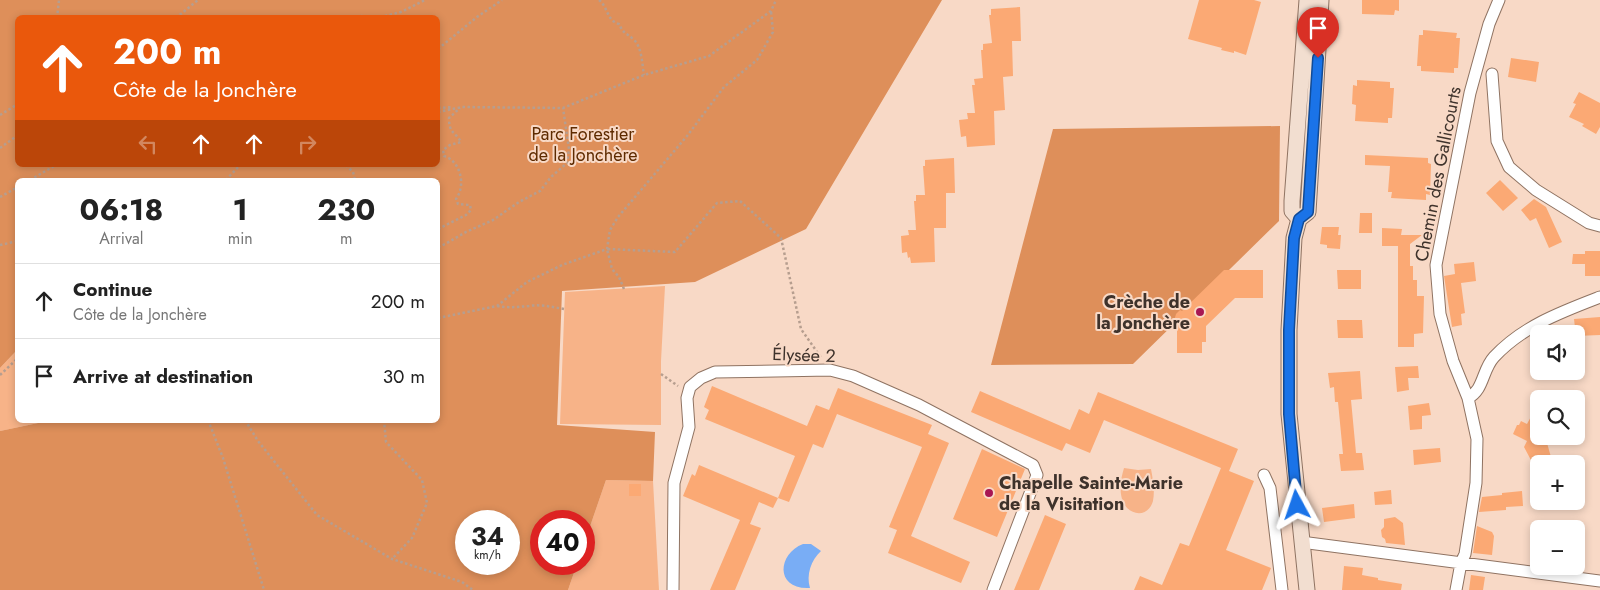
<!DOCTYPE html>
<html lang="en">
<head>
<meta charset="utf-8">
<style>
	body { margin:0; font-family:Jost,sans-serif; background:#f6f6f6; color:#222; height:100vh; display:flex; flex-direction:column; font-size:19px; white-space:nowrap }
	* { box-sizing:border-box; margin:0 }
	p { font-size:16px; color:#767676 }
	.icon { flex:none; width:28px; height:28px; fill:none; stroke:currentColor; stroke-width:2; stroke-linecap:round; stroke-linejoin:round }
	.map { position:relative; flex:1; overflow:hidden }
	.sheet { position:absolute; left:15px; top:178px; width:425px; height:245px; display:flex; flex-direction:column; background:#fff; border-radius:8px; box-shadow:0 2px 8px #0003 }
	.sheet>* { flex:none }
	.guide { position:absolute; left:15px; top:15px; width:425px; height:152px; border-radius:8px; box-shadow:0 2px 8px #0003; background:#ea580c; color:#fff; overflow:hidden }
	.fabs { position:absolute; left:1530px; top:325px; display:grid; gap:10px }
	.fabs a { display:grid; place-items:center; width:55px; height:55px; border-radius:8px; background:#fff; box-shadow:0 2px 8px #0003; font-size:25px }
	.speed { position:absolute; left:455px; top:510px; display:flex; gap:10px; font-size:25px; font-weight:700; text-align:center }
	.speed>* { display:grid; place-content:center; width:65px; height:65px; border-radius:50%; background:#fff; box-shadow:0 2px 8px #0003; line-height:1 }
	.speed small { font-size:12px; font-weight:400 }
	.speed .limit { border:8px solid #d22; background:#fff; color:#111 }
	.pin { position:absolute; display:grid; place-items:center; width:42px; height:42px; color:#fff; margin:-51px -21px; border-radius:50% 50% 50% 0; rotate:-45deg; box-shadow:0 0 5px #0007 }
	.pin .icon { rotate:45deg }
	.me { position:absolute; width:55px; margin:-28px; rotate:355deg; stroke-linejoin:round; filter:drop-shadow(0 0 4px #0008) }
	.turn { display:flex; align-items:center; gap:18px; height:105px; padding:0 15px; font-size:22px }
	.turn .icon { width:65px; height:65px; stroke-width:2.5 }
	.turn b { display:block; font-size:35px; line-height:42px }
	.lanes { display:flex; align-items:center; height:48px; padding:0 15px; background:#0003; justify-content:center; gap:25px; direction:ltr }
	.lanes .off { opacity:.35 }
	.eta { display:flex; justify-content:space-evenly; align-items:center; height:85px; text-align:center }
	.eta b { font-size:30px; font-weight:700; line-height:35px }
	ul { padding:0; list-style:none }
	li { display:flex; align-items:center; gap:15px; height:75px; padding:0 15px; border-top:1px solid #e0e0e0 }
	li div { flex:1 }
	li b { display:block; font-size:19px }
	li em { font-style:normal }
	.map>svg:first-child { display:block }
</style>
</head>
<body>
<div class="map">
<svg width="1600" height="590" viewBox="0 0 1600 590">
	<rect width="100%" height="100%" fill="#f8d9c6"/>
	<path fill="#f7b388" d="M665 286 661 361V425L560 424 565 292Z
		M17 350 18 420H41L38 423 0 431V368Z
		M1124 468 1138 470 1151 469C1153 480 1155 490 1153 501 1148 519 1127 516 1122 499 1119 488 1121 478 1124 468Z
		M606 480 653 481 659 590H568L577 564H584V544Z"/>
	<path fill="#de8f5a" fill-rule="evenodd" d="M0 0H942L806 229 695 282 562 291 557 425 655 432 653 481 606 480 584 544V521H541V564H577L568 590H0V431L38 423 41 420H438V180H18L17 350 0 368ZM18 18H438V165H18ZM466 521H509V564H466Z
		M1280 126 1279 221 1133 364 991 365 1053 129Z"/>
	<path fill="#79adf5" d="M803 544H811L821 551C811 560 806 575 810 588 775 590 777 554 803 544Z"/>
	<path fill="#fba974" d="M1199 0H1254L1261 2 1246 55 1234 51V53L1221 50 1222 48 1188 39Z
		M1362 0H1399V11L1395 10 1394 15 1362 14Z
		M1020 7 1021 41H1012L1013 76 1003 77 1005 110 994 111 995 145 967 147 966 136 961 137 959 120 968 119 967 113H975L972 85H975L974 79 983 78 981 50H983V44L992 43 989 15H991V9Z
		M1423 30 1457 33 1456 38H1460L1458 68H1454V73L1421 71V66H1417L1419 35H1423Z
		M1511 58 1539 62 1536 82 1508 77Z
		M1357 80 1390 82V88H1394L1392 118H1388V123L1355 121 1356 105 1352 104 1353 85 1357 86Z
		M1579 92 1600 103V127L1596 134 1582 126 1584 124 1569 117 1576 104 1573 103Z
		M1365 155 1428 158V163L1431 164 1430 195 1426 194V200L1391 198 1392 192H1388L1390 166 1365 165Z
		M954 158 955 193H946V228H934L935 262 911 263 910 257 908 258 907 252 902 253 901 236 909 235 908 230H916L914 201H916V195H925L923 166H925V160Z
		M1500 180 1518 198 1503 211 1486 193Z
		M1534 199 1546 207 1562 242 1549 248 1536 218 1530 221 1521 210Z
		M1360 213H1372V233H1359Z
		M1322 227H1339L1338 235H1341L1340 249 1327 248V245L1320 244Z
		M1382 228 1402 229 1401 235H1422L1410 244V266H1413V280H1417V296H1424L1423 333 1414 334V347H1398V246H1382Z
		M1585 251H1600V276H1585V264H1572L1573 254H1585Z
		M1474 262 1476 281 1461 283 1465 313 1461 314 1462 325 1452 327 1444 276 1455 274 1454 264Z
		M1224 270H1263V298H1235L1206 326V342H1202V353H1177V323L1174 321 1176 314 1180 310 1182 311Z
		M1337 270H1361V289H1338Z
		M1600 317V335L1576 336 1574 319Z
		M1337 320H1362L1363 338H1338Z
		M1418 366 1419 378H1408L1409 390 1397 392 1395 367Z
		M1360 371 1362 399 1351 400 1356 453H1362L1364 470 1341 471 1339 454H1343L1338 402H1335L1334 387 1330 388 1328 373Z
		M712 386 807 426 816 405 829 410 838 388 932 425 928 434 949 443 911 536 970 562 961 583 888 553 897 530 889 527 922 447 837 414 823 448 813 444 789 502 778 498 795 456 705 419 709 410 704 407Z
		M980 391 1070 430 1079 409 1089 414 1098 392 1238 449 1229 471 1254 481 1226 550 1271 568 1262 590H1134L1140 576 1162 585 1180 543 1189 546 1221 468 1104 420 1090 453 1066 443 1062 451 971 412Z
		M1429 403 1431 415 1422 416V429L1410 430 1408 406Z
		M1534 411 1537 421 1539 418V436H1545L1553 464 1537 465 1532 462 1524 447 1527 441 1513 434 1517 425H1519L1521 421 1527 424Z
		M1440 448 1441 462 1414 465 1413 450Z
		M982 449 1025 469 997 537 953 519Z
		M699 465 778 498 773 508 759 502 750 524 761 528 735 590H710L740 520 683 496 692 474 695 476Z
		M629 484H641V496H629Z
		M1391 490 1392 504 1375 505 1374 492Z
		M1522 491 1523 506 1506 507V510L1479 512 1482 497 1502 495V493Z
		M1354 504 1355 518 1324 522 1322 508Z
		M1045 515 1066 524 1039 590H1014Z
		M1395 517 1403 523 1405 545 1386 543 1385 539 1382 537 1381 530 1384 527V519Z
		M1477 526 1492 532 1494 536 1492 555 1473 553Z
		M1344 566 1363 568 1362 575 1378 578V580L1402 584 1401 590H1342Z
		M1471 575 1485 577 1483 590H1469Z"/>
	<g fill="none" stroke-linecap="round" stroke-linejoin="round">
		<defs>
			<path id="street" d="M1492 74 1497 141 1509 167 1536 190 1589 223 1600 226
				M1468 398C1484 390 1482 370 1494 357 1523 326 1561 312 1600 297
				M1264 475 1270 488 1282 590
				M1301 542 1600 581
				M673 590 674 483 689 427 687 398 690 387 701 378 715 372 830 370 853 376 919 405 1033 465 1037 475 993 590
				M1456 590 1461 563 1465 554 1476 483 1477 439 1468 398 1453 361 1440 314 1436 265 1470 93 1489 24 1499 0"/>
			<path id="secondary" d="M1299 219 1292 211V201L1307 0
				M1307 590 1289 414V330L1294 238 1299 219 1308 212 1321 0"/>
		</defs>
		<use href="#street" stroke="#8f7362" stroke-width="13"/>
		<use href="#secondary" stroke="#8f7362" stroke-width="17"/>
		<path stroke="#b69e8f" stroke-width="2.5" stroke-dasharray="2.5 2.5" stroke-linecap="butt" d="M599 0C608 7 607 21 619 24 624 35 626 32 633 39 642 46 642 64 644 75
			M57 18 59 0
			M176 18 198 0
			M290 18H293
			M330 18 362 16 381 17 401 12 425 0
			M438 49 477 17 502 0
			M438 108 453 107
			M438 112 462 107 563 108 644 75 709 56 771 11 776 0
			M0 115 18 104
			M0 148 18 135
			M346 165 353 172 355 180
			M30 180 56 165
			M226 180 240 165
			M0 197 18 187
			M438 229 466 215 471 210 470 205 458 204 456 199C466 186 461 161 444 156L443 150 450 145 461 142C455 131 449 134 449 118L460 108
			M0 245 18 241
			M438 247 445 244 466 232 493 220 519 202 540 191 551 177 567 163 569 149 563 108
			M624 289 619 277 612 269 607 249 675 252 717 203 740 201 781 238 801 329 822 359
			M497 306C509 308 517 307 529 306 541 304 552 307 564 309
			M438 318 497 306 527 282 562 265 607 249 610 230 618 217 687 136 724 87 757 60 773 32 771 11
			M661 374 678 386
			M0 375 18 358
			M208 420 223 458 264 590
			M245 420 258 441 317 515 392 559 462 582 473 590
			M384 420 386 442 422 480 427 503 412 538 392 559"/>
		<use href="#street" stroke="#fff" stroke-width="11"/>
		<use href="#secondary" stroke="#f2ded0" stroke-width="15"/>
	</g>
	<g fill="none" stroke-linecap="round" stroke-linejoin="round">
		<defs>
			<path id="route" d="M1297 505 1289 414V330L1294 238 1299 219 1308 212 1318 58"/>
		</defs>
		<use href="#route" stroke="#114b97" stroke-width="12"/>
		<use href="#route" stroke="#1a73e8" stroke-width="9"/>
	</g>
	<g fill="#a81753" stroke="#f8d9c6" stroke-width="2">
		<circle cx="1200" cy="312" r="5"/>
		<circle cx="989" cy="493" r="5"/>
	</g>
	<g text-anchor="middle" stroke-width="4" stroke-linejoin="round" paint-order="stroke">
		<g font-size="18" fill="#5e2b00" stroke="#f8d9c6">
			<text x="583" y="140">Parc Forestier<tspan x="583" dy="21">de la Jonchère</tspan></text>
		</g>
		<g font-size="18" fill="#3e322b" stroke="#f8d9c6">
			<text transform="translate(1438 174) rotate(-79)" y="6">Chemin des Gallicourts</text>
			<text transform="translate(804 355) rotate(2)" y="6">Élysée 2</text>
		</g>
		<g font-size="18" font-weight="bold" fill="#3e322b" stroke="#f8d9c6" text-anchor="end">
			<text x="1190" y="308">Crèche de<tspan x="1190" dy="21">la Jonchère</tspan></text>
			<text x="999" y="489" text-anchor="start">Chapelle Sainte-Marie<tspan x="999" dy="21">de la Visitation</tspan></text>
		</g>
	</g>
</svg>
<div class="fabs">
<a><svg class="icon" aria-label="sound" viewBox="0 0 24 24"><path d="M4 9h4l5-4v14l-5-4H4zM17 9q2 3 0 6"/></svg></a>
<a><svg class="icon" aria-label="search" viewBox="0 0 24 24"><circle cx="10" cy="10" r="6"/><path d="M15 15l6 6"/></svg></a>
<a>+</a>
<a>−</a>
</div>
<div class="speed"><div>34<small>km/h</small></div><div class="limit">40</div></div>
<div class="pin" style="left:1318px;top:58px;background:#d93025"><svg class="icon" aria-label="arrive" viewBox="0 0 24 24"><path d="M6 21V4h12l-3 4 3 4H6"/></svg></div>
<svg class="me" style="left:1297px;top:505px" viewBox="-20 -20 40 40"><path d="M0-17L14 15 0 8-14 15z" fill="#1a73e8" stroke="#fff" stroke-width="4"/></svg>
<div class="guide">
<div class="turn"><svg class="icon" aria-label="ahead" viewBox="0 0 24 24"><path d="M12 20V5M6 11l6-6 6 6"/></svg><div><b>200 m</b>Côte de la Jonchère</div></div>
<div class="lanes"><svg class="icon off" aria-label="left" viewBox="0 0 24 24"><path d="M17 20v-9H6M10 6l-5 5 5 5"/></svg><svg class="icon" aria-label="ahead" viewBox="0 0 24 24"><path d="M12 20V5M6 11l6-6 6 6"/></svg><svg class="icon" aria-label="ahead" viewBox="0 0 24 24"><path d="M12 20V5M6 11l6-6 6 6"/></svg><svg class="icon off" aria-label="right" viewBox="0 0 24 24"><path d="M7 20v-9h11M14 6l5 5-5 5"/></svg></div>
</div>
<section class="sheet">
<div class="eta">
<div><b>06:18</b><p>Arrival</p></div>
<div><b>1</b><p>min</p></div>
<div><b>230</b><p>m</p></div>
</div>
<ul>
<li><svg class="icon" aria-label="ahead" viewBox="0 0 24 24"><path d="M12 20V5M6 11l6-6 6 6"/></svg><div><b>Continue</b><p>Côte de la Jonchère</p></div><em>200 m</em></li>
<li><svg class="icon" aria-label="arrive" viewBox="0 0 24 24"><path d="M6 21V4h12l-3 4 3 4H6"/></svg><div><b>Arrive at destination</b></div><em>30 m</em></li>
</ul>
</section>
</div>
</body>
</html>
